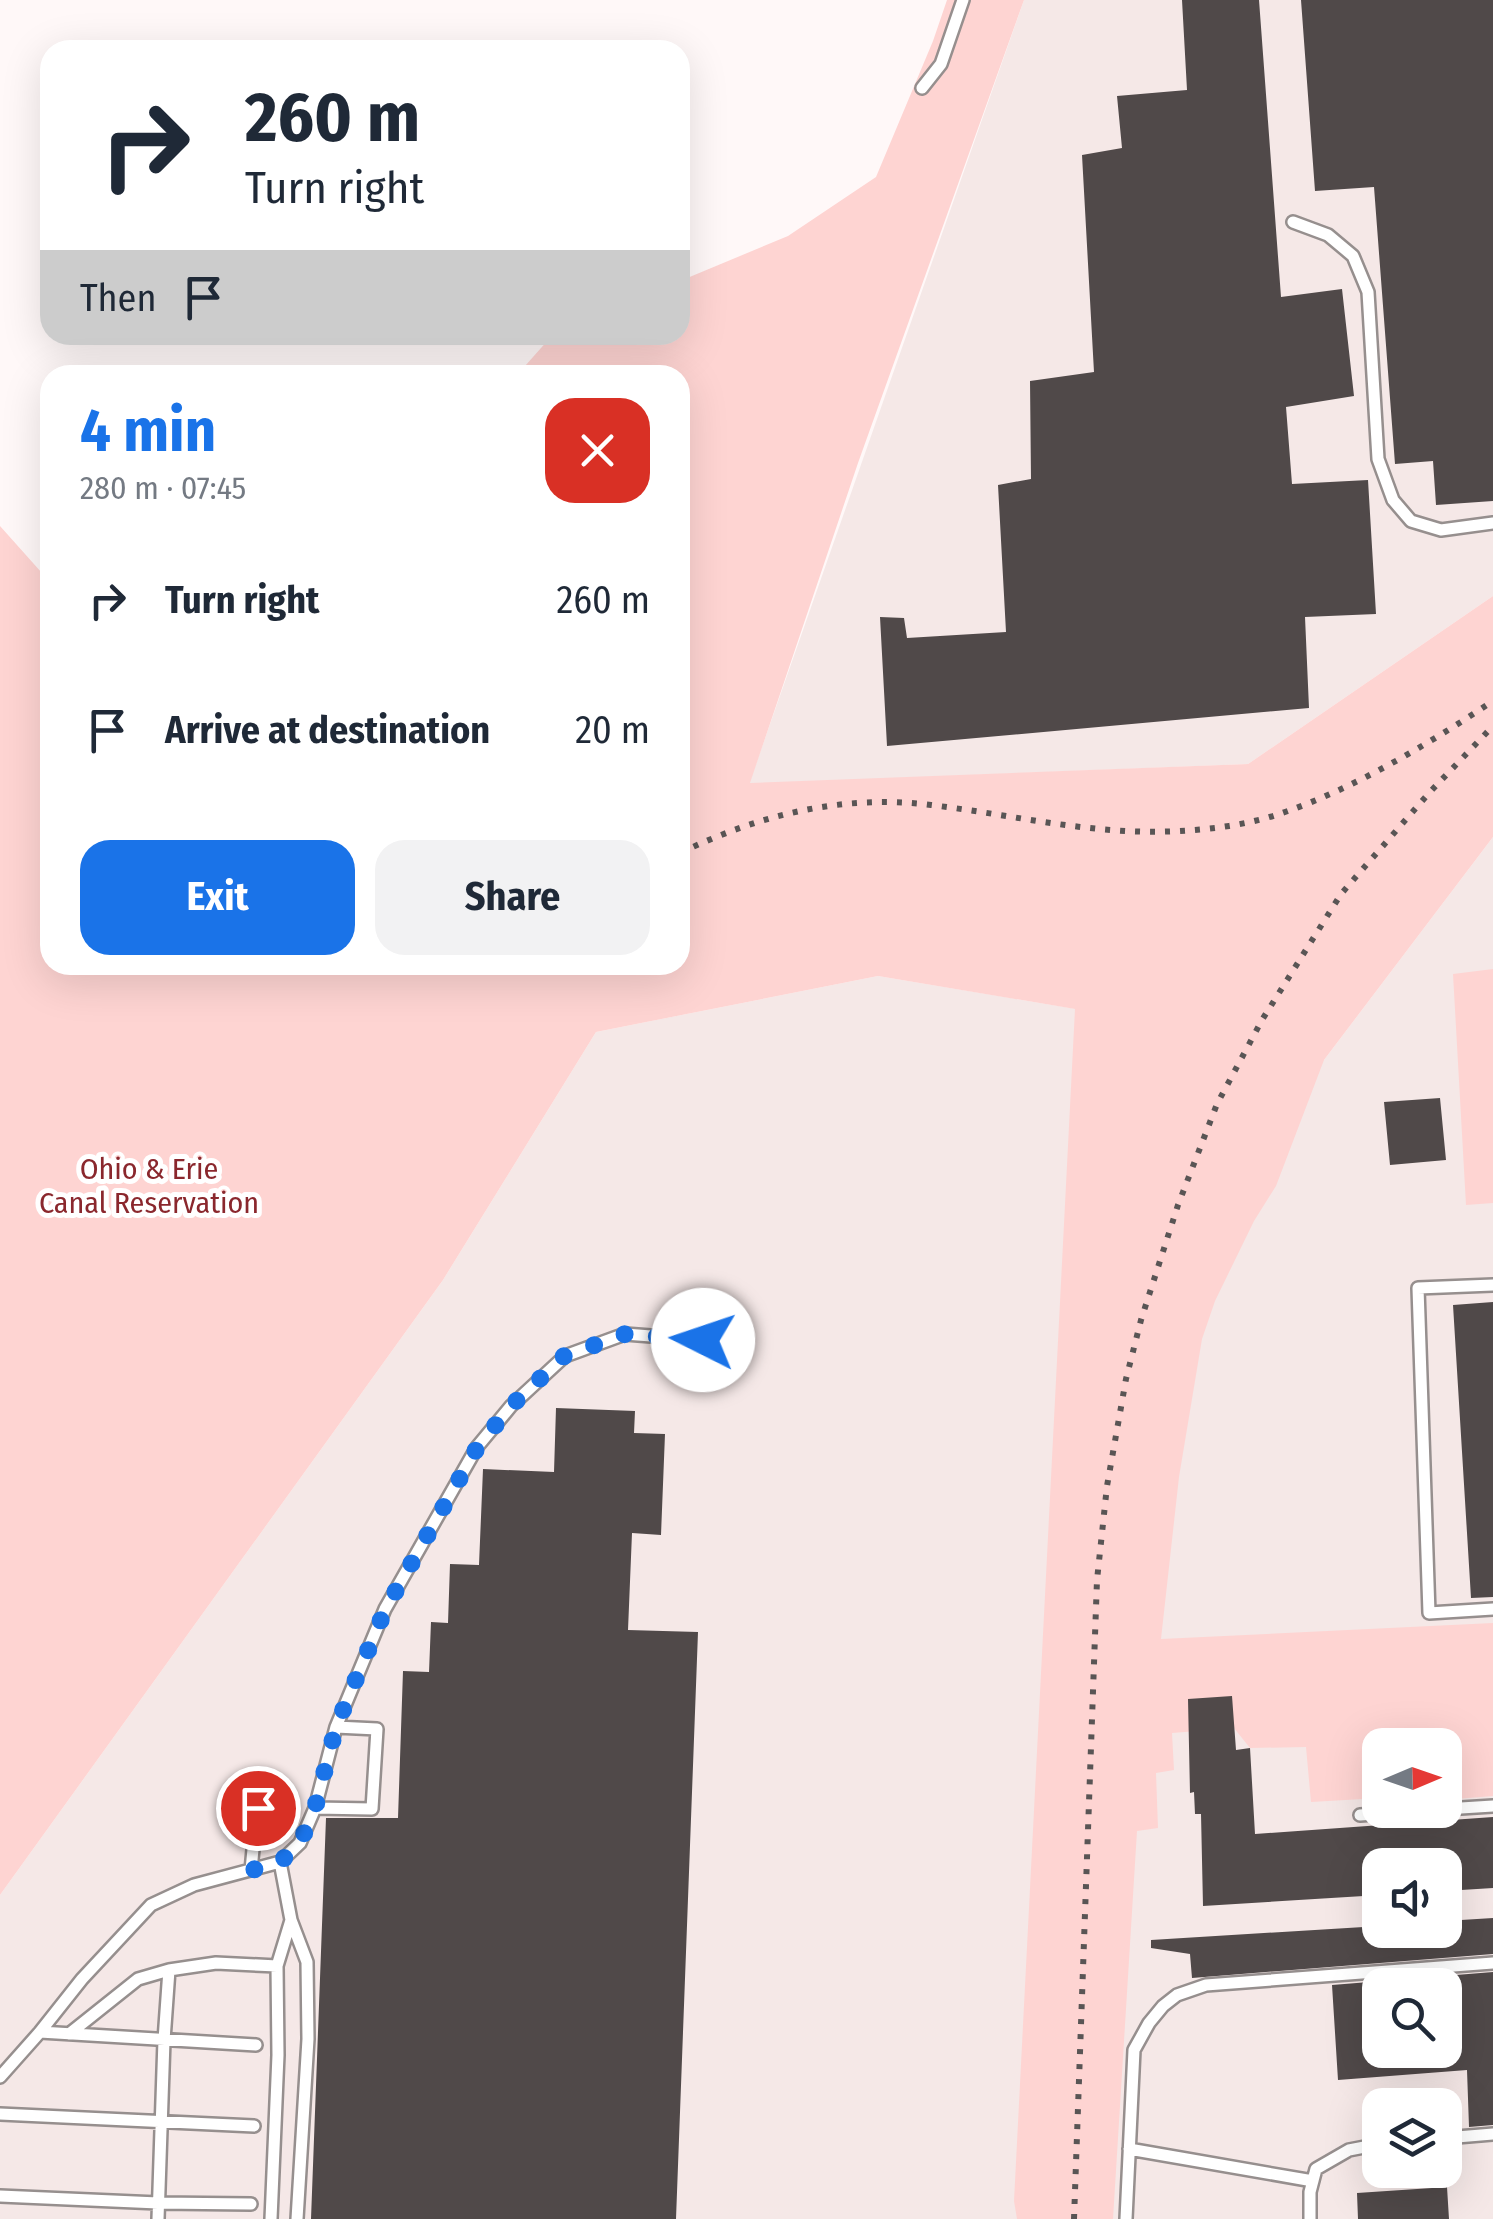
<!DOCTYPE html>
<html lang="en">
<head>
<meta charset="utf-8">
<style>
	body { margin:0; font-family:"Fira Sans Condensed",sans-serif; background:#f2f2f3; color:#1f2937; height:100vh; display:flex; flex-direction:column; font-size:38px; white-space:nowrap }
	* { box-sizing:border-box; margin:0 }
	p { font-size:32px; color:#747a83 }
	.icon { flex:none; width:55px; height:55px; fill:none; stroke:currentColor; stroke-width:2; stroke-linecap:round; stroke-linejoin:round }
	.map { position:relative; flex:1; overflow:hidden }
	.panel { position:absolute; left:40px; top:365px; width:650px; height:610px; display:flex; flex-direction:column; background:#fff; border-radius:30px; box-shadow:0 10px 40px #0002 }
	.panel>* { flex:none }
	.top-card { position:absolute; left:40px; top:40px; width:650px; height:305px; border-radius:30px; box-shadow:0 10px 40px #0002; background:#fff; color:#1f2937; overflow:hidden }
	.needle { width:65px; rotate:88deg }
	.buttons { position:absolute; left:1362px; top:1728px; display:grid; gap:20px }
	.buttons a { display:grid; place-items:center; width:100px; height:100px; border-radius:20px; background:#fff; box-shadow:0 10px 40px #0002; font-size:50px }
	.pin { position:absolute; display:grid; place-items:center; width:85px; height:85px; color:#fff; margin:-42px; border:5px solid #fff; border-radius:50%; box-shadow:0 2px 10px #0007 }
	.me { position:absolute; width:110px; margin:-55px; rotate:274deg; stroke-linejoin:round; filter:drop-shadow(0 0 8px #0008) }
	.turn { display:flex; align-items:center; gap:35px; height:210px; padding:0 40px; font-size:45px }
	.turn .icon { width:130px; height:130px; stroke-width:2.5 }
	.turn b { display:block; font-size:70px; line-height:85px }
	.then { display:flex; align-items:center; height:95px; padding:0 40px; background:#0003; gap:20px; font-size:38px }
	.round { display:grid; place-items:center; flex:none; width:105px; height:105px; border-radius:30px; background:#f2f2f3 }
	.head { display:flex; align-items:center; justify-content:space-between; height:170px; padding:0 40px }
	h1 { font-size:60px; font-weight:700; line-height:75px; color:#1a73e8 }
	.button { display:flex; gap:20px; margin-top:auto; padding:20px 40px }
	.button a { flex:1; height:115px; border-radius:30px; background:#1a73e8; color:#fff; font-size:40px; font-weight:700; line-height:115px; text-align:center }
	.button a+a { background:#f2f2f3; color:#1f2937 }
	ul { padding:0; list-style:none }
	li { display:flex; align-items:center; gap:30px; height:130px; padding:0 40px }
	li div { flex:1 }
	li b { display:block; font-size:38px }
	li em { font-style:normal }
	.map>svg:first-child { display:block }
</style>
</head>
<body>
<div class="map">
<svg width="1493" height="2219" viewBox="0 0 1493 2219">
	<rect width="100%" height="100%" fill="#fff8f8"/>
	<path fill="#f5e8e7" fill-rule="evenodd" d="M1024 0H1493V596L1248 764 749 784Z
		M1493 837V2219H0V1895L443 1280 596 1032 878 976 1137 1019 1324 1060ZM1380 1745H1445V1810H1380ZM1380 1865H1445V1930H1380ZM1380 1985H1445V2050H1380ZM1380 2105H1445V2170H1380Z"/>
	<path fill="#fed4d2" d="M947 0H1024L858 463 750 783 1248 764 1493 596V837L1324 1060 1276 1186 1254 1221 1215 1301 1202 1339 1179 1477 1161 1639 1493 1623V1796L1456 1799V1794H1445V1745H1380V1798L1311 1802 1306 1747 1250 1748 1234 1728 1172 1733 1174 1770 1156 1773 1158 1828 1137 1831 1113 2219H1017L1014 2201 1075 1009 878 976 596 1032 443 1280 0 1895V526L50 582V965H680V375H517L549 339 558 335H680V281L788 236 876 177 933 41Z
		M1493 969V1203L1466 1205 1453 974Z"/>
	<path fill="#504949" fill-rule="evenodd" d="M1182 0H1259L1281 297 1342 289 1354 396 1286 407 1292 484 1368 480 1376 614 1305 617 1309 708 887 746 880 617 904 618 907 638 1006 632 998 485 1031 479 1030 381 1094 372 1082 155 1122 148 1117 96 1187 90Z
		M1301 0H1493V501L1436 505 1433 461 1395 464 1374 187 1315 191Z
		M1440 1098 1446 1160 1390 1165 1384 1102Z
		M1493 1302V1597L1471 1598 1453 1305Z
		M556 1408 635 1411 634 1433 665 1434 661 1535 632 1533 628 1630 698 1632 676 2219H311L326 1818H398L403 1671 429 1672 431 1622 448 1623 450 1564 479 1565 483 1469 554 1472Z
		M1232 1696 1236 1750 1250 1748 1255 1834 1493 1817V1888L1445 1891V1865H1380V1895L1203 1906 1201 1814H1195L1194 1792 1190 1793 1188 1699Z
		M1493 1918V1954L1192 1978 1190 1954 1151 1948V1940L1380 1926V1930H1445V1921Z
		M1493 1972V2125L1469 2127 1467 2070 1338 2080 1332 1985ZM1380 1985H1445V2050H1380Z
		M1447 2187 1449 2219H1358L1357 2193Z"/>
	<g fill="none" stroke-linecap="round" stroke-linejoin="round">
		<defs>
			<path id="lane" d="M922 88 941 64 963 0
				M1293 222 1328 235 1353 256 1368 292 1378 459 1393 500 1411 521 1441 530 1493 523
				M1493 1285 1418 1288 1429 1613 1493 1609
				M336 1727 385 1609 477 1447 511 1406 565 1356 625 1334 703 1340
				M1445 1809 1493 1806
				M1360 1815 1432 1810
				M280 1862 291 1920 307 1962 308 2039 297 2219
				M251 1870 257 1808
				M169 1970 216 1963 277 1966
				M40 2032 256 2045
				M69 2034 138 1979 169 1970 164 2040 158 2219
				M0 2077 40 2032 82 1979 151 1905 194 1885 280 1862 300 1843 315 1808 336 1727 377 1729 372 1809 315 1808
				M0 2114 254 2126
				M1445 2138 1493 2134
				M1129 2149 1313 2181
				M0 2196 158 2203 251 2204
				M271 2219 278 2055 277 1966 291 1920
				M1126 2219 1134 2050 1149 2023 1163 2006 1177 1995 1206 1985 1493 1963
				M1310 2219V2192L1316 2169 1349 2150 1380 2144"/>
		</defs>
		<use href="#lane" stroke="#968f8e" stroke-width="16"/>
		<use href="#lane" stroke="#fff" stroke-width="11"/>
		<path stroke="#595555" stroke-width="6" stroke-dasharray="5 10" stroke-linecap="butt" d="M680 853C759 815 842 794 931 805 1015 815 1095 836 1180 831 1215 829 1252 824 1285 812 1357 787 1430 743 1493 701
			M1074 2219 1097 1580 1107 1486 1126 1379 1141 1320 1178 1205 1217 1104 1262 1020 1341 894 1429 793 1493 726"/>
	</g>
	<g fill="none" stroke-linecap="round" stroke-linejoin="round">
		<path stroke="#1a73e8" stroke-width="18" stroke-dasharray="0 32.4" d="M258 1808 252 1870 280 1862 300 1843 315 1808 336 1727 385 1610 477 1448 511 1406 564 1356 625 1334 703 1340"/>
	</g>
	<g text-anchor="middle" stroke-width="10" stroke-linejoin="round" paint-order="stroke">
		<g font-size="30" fill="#8a272d" stroke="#fff">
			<text x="149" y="1179">Ohio &amp; Erie<tspan x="149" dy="34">Canal Reservation</tspan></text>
		</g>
	</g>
</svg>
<div class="buttons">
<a><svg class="needle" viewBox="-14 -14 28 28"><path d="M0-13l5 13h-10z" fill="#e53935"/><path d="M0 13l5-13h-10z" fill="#747a83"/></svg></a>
<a><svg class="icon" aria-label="sound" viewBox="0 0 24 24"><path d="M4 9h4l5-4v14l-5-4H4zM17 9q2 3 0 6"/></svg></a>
<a><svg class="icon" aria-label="search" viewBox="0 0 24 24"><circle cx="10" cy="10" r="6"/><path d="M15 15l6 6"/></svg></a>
<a><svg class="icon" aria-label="layers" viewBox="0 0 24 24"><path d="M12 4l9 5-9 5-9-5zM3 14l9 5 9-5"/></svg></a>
</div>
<div class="pin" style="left:258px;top:1808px;background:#d93025"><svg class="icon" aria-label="arrive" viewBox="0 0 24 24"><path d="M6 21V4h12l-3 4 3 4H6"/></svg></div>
<svg class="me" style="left:703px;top:1340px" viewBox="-20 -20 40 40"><circle r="19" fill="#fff"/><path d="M0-13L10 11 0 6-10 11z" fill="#1a73e8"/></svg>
<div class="top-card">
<div class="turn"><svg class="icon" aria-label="right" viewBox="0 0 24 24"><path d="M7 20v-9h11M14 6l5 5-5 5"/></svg><div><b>260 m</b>Turn right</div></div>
<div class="then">Then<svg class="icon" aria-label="arrive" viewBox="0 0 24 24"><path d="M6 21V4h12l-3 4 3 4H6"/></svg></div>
</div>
<section class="panel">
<div class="head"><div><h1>4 min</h1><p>280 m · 07:45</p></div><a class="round" style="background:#d93025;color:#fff"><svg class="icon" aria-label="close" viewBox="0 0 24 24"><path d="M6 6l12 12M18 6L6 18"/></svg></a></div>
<ul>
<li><svg class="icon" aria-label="right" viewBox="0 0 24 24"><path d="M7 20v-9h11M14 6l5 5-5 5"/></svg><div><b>Turn right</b></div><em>260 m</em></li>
<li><svg class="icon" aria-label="arrive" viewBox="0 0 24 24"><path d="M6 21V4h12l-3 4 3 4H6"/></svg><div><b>Arrive at destination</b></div><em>20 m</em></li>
</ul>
<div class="button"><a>Exit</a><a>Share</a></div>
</section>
</div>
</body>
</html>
